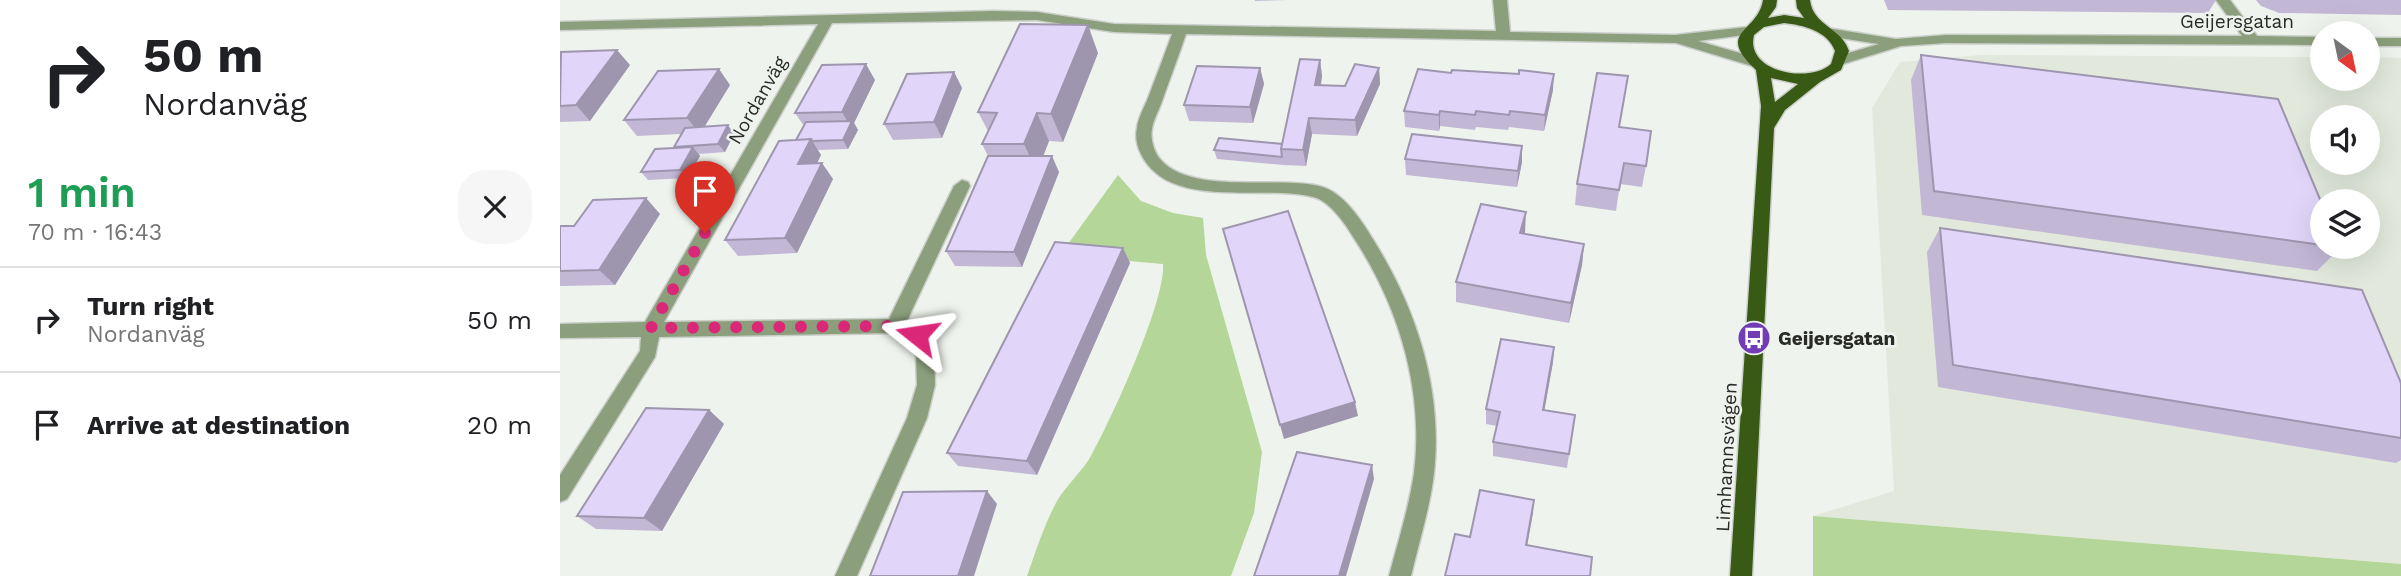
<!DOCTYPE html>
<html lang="en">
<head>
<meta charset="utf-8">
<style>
	body { margin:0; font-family:"Work Sans",sans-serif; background:#f6f6f6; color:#202124; height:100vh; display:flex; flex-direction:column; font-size:26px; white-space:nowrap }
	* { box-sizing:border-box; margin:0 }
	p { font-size:23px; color:#757577 }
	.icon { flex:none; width:38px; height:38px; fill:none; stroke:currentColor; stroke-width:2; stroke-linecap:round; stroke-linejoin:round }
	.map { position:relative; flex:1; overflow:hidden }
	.drawer { display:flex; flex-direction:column; background:#fff; width:560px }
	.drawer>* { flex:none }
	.guide { background:#fff; color:#202124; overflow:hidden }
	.needle { width:46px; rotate:147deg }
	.fabs { position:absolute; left:1750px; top:21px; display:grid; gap:14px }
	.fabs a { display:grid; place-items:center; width:70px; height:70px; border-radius:50%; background:#fff; box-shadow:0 7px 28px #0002; font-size:35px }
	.pin { position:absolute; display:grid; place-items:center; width:60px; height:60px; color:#fff; margin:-72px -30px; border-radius:50% 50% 50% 0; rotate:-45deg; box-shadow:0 0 7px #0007 }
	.pin .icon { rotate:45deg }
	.me { position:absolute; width:77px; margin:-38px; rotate:285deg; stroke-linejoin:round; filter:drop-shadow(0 0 5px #0008) }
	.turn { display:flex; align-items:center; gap:24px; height:147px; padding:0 28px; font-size:32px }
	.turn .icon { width:91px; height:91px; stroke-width:2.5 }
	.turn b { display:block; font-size:49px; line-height:60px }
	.round { display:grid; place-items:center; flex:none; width:74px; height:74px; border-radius:28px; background:#f6f6f6 }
	.summary { display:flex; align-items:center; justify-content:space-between; height:119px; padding:0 28px }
	h1 { font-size:42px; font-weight:600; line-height:52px; color:#1e9e55 }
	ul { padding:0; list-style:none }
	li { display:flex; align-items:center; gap:21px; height:105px; padding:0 28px; border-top:2px solid #e0e0e0 }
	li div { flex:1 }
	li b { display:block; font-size:26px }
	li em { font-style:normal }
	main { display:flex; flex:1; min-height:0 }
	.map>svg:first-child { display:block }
</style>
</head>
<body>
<main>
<section class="drawer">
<div class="guide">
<div class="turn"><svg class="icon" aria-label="right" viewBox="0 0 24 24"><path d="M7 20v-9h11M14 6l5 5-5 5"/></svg><div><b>50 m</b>Nordanväg</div></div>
</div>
<div class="summary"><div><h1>1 min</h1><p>70 m · 16:43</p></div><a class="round"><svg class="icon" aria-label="close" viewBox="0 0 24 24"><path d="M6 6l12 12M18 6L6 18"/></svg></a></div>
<ul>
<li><svg class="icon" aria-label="right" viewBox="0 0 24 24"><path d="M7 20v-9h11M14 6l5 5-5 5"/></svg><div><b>Turn right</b><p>Nordanväg</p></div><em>50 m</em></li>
<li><svg class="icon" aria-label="arrive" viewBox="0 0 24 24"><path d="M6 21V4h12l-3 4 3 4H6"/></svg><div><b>Arrive at destination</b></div><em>20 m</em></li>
</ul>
</section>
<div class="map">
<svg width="1841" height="576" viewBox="0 0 1841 576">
	<rect width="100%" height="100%" fill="#eff3ed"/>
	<path fill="#e2e9dc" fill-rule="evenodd" d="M1421 55 1762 57V79H1808V57L1841 58V564L1253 516 1334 491 1312 108 1340 62ZM1762 117H1808V163H1762ZM1762 201H1808V247H1762Z"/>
	<path fill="#b4d698" d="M558 175 581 201 613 213 643 218 646 255 702 452 694 513 671 576H467C476 551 484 525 497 501 507 484 523 471 532 454 552 418 606 300 603 264L500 255Z
		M1253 516 1841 564V576H1253Z"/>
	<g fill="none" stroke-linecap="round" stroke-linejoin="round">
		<defs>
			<path id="minor" d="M933 0H947L950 32 1115 35 1187 27 1194 31 1192 34 1138 41 1197 58 1199 61 1192 66 1116 43 626 34C618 58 609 81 601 104 598 112 593 121 592 129 590 138 594 152 600 159 630 195 717 176 759 186 783 191 802 221 814 241 857 310 883 391 874 473 870 508 859 542 851 576H829C838 542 849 508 854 473 864 394 841 313 799 246 789 230 772 201 753 197 702 184 609 211 581 154 577 147 575 136 577 128 578 118 584 108 588 98 596 77 604 56 612 34L554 32 477 20 272 23 104 322 329 319 394 186 402 180 408 182 410 186 346 323 363 330 374 357 375 385 367 418 297 576H275L347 418 357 385 356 357 350 340 334 333 99 337 95 357 7 499 0 502V475L80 351 81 337 0 338V324L85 322 258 24 0 30V22L433 11 477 12 554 24 936 31Z
				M1656 0H1670L1697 36 1762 37V45L1386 43 1341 46 1280 65 1275 63 1273 60 1275 57 1319 44 1267 36 1260 32 1267 28 1336 39 1386 35 1682 36Z
				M1808 38H1841V46H1808Z"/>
			<path id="major" d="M1203 0H1217L1216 7 1208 18 1224 15 1244 18 1237 8 1236 0H1250C1253 26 1281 27 1289 51L1281 70 1260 82 1225 110 1214 128 1192 576H1170L1201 106 1196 70C1154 31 1198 33 1203 0ZM1224 23C1243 25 1268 31 1275 51L1271 64C1249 84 1185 72 1194 35L1204 27ZM1211 78 1238 84 1215 102Z"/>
		</defs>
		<use href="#minor" stroke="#cbcfca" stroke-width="3"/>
		<use href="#major" stroke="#cbcfca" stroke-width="3"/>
		<use href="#minor" fill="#8b9f7c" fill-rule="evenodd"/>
		<use href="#major" fill="#395a14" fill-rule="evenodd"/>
	</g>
	<path fill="#c2b8d6" d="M695 0H728L695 1Z
		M1324 0H1656L1648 13 1328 10Z
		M1696 0H1841V15L1719 13 1701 6Z
		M0 53 70 65 30 121 0 122Z
		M538 53 503 142 489 141 483 156 499 172 462 267 395 266 386 251 428 156 422 144 428 131 418 112Z
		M1361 55 1762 204V247L1780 248 1757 271 1362 215 1351 80Z
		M760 60 762 76 761 85 785 86 819 68 820 84 797 136 752 134 746 166 724 165 657 159 654 150 722 144Z
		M700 68 704 84 693 123 629 121 624 105Z
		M394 72 402 88 382 138 333 140 324 124Z
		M315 80 294 123 298 130 288 149 258 150 261 155 257 163 273 179 237 253 178 256 165 240 236 140 244 126 235 113Z
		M170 85 144 127 174 134 165 152 139 154 140 156 127 178 88 180 81 172 115 148 114 147 121 134 77 136 64 120Z
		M993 90 984 131 949 127 948 130 916 127 915 130 880 126 879 131 845 127 844 111Z
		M1060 127 1086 166 1082 187 1060 184 1056 211 1015 205 1017 184Z
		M845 159 962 162 957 187 846 175Z
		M100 214 55 285 0 286V226H14Z
		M1380 228 1841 383V460L1836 463 1378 387 1367 252Z
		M965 234 1024 244 1022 265 1009 323 896 302V282Z
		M563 248 570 263 477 475 398 466 387 453Z
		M994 347 993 362 984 410 1015 415 1007 468 933 456V442L937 426 926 424V409Z
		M149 410 164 424 102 531 36 529 17 516Z"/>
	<path fill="#9e96ae" d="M528 25 538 53 503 142 491 114Z
		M57 50 70 65 30 121 16 105Z
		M760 60 762 76 758 101 755 85Z
		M306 64 315 80 294 123 298 130 288 149 283 140 290 126 282 112Z
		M700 68 704 84 693 123 690 107Z
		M819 68 820 84 797 136 795 120Z
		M159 69 170 85 140 134 127 118Z
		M394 72 402 88 382 138 374 122Z
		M994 74 993 90 984 131 985 115Z
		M880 111V126L879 131V115Z
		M477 113 489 141 477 172 464 144Z
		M749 118 752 134 746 166 743 150Z
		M168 125 174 134 165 152 158 144Z
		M251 139 261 155 249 180 238 164Z
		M962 146V162L957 187 958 171Z
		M133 147 140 156 127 178 120 170Z
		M492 156 499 172 462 267 454 252Z
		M262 163 273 179 237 253 225 238Z
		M86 198 100 214 55 285 39 270Z
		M966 212 965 233 959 254 960 233Z
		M1024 244 1022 265 1009 323 1011 303Z
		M563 248 570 263 477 475 467 461Z
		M994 347 993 362 982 424 983 410Z
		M795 402 798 416 724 439 720 425Z
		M149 410 164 424 102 531 84 518Z
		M812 465 814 479 786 576H779Z
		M427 491 437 504 414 576H398Z
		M974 500 973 513 965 558 966 545Z"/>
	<path fill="#e1d6f9" stroke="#9e96ae" stroke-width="2" d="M460 24 528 25 491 114 477 113 464 144H422L437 113 418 112Z
		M57 50 16 105 0 106 1 52Z
		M1361 55 1718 99 1762 204V245L1374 191Z
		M740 59 760 60 755 85 785 86 795 64 819 68 795 120 749 118 743 150 721 149Z
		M306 64 282 112 235 113 262 65Z
		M637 66 700 68 690 107 624 105Z
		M159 69 127 118 64 120 98 71Z
		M858 69 891 73 892 70 959 74V70L994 74 985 115 950 111 949 115 916 111 915 115 880 111 879 115 844 111Z
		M394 72 374 122 324 124 347 74Z
		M1037 73 1068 76 1059 127 1091 131 1086 166 1064 163 1059 190 1017 184Z
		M292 121 283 140 252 141 251 139 236 140 246 122Z
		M168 125 158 144 114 147 125 128Z
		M852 134 962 146 958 171 845 159Z
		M659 138 722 144 721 149 722 157 654 150Z
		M251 139 238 164 262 163 225 238 165 240 219 141Z
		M133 147 120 170 81 172 95 149Z
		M428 156H492L454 252 386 251Z
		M86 198 39 270 0 271V226H14L33 200Z
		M921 204 966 212 960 233 1024 244 1011 303 896 282Z
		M728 211 795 402 720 425 663 229Z
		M1380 228 1802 290 1841 383V438L1393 365Z
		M495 242 563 248 467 461 387 453Z
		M941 339 994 347 983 410 1015 415 1009 454 933 442 940 412 926 409Z
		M86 408 149 410 84 518 17 516Z
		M737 452 812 465 779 576H694Z
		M920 490 974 500 966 545 1032 557 1030 576H885L895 534 910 537Z
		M427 491 398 576H310L343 492Z"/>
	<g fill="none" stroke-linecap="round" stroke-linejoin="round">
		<path stroke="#db2777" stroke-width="12" stroke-dasharray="0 21.6" d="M145 233 91 328 335 326 357 335"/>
	</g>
	<defs>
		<symbol id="bus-disc" viewBox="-11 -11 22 22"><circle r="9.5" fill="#723db4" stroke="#eff3ed"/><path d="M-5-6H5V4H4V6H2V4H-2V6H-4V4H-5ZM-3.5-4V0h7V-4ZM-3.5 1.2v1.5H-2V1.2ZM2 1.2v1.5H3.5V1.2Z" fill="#fff"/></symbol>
	</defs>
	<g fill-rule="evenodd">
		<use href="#bus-disc" x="1175" y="319" width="38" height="38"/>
	</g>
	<g text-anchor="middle" stroke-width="5" stroke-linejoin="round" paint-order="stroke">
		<g font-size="19" fill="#292b28" stroke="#eff3ed">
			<text x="1677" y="28">Geijersgatan</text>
			<text transform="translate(197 100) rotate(-60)" y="7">Nordanväg</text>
			<text transform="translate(1166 457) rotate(-87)" y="7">Limhamnsvägen</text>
		</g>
		<g font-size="19" font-weight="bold" fill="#292b28" stroke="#eff3ed" text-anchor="start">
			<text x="1218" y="345">Geijersgatan</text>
		</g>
	</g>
</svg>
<div class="fabs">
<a><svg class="needle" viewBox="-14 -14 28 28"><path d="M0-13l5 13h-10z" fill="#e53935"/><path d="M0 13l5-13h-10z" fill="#757577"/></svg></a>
<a><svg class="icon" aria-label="sound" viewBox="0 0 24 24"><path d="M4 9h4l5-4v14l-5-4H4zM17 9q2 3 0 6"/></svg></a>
<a><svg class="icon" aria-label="layers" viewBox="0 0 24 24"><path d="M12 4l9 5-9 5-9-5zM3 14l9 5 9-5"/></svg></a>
</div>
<div class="pin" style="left:145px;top:233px;background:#d93025"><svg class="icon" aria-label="arrive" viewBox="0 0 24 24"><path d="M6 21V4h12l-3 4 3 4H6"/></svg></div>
<svg class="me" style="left:357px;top:335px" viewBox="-20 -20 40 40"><path d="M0-17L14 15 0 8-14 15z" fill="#db2777" stroke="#fff" stroke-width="4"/></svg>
</div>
</main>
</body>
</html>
